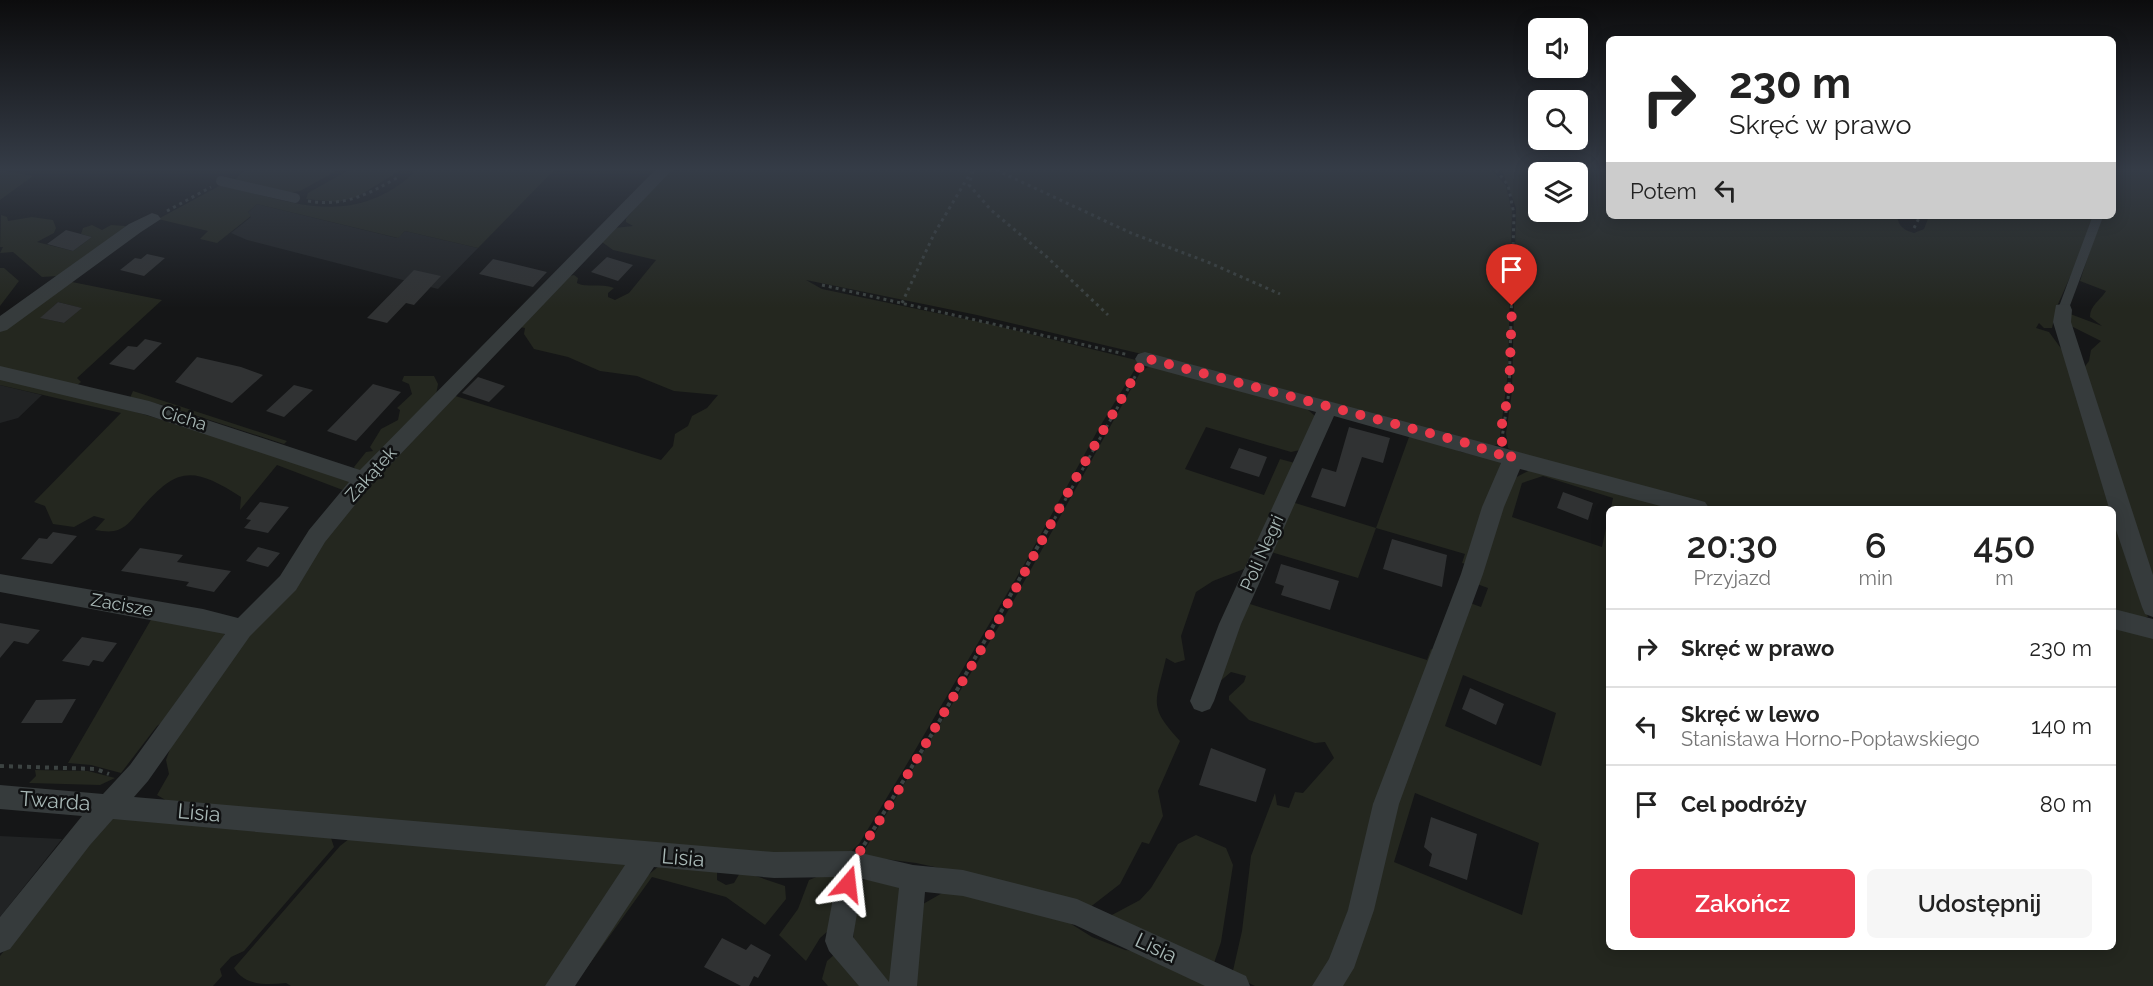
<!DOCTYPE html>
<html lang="pl">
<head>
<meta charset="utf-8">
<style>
	body { margin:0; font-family:Raleway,sans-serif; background:#f6f6f6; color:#222; height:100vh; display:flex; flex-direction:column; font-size:22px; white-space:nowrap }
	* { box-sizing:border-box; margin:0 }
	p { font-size:20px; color:#767676 }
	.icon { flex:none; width:33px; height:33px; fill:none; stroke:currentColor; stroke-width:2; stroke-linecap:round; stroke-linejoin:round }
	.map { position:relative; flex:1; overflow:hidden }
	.sheet { position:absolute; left:1606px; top:506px; width:510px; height:444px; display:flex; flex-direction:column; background:#fff; border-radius:9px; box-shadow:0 3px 15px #0003 }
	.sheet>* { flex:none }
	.guide { position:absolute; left:1606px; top:36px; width:510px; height:183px; border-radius:9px; box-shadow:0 3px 15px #0003; background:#fff; color:#222; overflow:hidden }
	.fabs { position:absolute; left:1528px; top:18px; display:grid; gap:12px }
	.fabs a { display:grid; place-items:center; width:60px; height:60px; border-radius:9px; background:#fff; box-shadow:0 3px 15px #0003; font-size:30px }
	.pin { position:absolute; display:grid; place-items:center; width:51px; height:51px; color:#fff; margin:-62px -26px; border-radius:50% 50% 50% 0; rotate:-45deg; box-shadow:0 0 6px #0007 }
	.pin .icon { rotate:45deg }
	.me { position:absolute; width:66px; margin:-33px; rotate:17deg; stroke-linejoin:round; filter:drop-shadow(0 0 4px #0008) }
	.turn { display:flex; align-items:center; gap:21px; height:126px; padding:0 24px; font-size:27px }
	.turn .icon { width:78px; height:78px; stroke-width:2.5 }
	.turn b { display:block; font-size:42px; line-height:51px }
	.then { display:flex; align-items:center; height:57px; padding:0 24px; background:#0003; gap:12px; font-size:22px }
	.eta { display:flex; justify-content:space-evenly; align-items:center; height:102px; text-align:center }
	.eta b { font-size:36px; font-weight:600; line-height:42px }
	.cta { display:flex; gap:12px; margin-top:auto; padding:12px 24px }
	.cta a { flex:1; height:69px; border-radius:9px; background:#ec384a; color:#fff; font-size:24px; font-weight:600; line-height:69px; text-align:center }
	.cta a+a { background:#f6f6f6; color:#222 }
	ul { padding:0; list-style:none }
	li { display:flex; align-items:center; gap:18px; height:78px; padding:0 24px; border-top:2px solid #e0e0e0 }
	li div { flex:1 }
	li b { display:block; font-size:22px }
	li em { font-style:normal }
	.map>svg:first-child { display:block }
</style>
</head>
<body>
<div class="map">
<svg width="2153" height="986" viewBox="0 0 2153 986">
	<rect width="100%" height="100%" fill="#151617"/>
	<path fill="#212324" d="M257 204 397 238 405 231 478 248 438 289 247 240 231 233 251 217 248 212Z
		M0 385 42 395 18 418 0 423Z
		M0 836 62 839 0 917Z"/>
	<path fill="#24271f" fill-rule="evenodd" d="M0 170 33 176 0 200Z
		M245 170H338L300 191 287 193 232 182Z
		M349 170H401L357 197 338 202 306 199 308 193Z
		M411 170H554L478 248 405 231 398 238 257 204 248 212 251 216 217 243 200 239 208 231 158 219 221 185C293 202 351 229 414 173Z
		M671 170H1492L1506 186 1512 212 1508 372 1499 444 1490 447 1146 355 977 315 806 280 822 289 989 324 1140 361 1099 428 1025 563 904 769 859 844 844 858 174 805 157 795 169 774 166 760 178 727 168 718 157 726 121 773 91 765 68 763 152 618 218 628 225 635 265 614 298 584 359 474 354 467 366 452 373 451 370 447 381 429 398 420 400 410 397 408 412 394 409 384 402 381 404 376H434L438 384 436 395 449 394 661 460 673 446 675 434 688 426 692 416 707 408 718 395 674 391 637 376 600 371 568 357 534 349 524 334 525 328 520 327 566 277 574 275 578 278 577 283C586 288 601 283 614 288L608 293V297L615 300 629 293 656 260 613 250 602 242 614 228 633 226 626 222V219L658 181Z
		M1502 170H1609L1610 216H1897C1899 227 1904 230 1914 233L1924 229 1929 216H2114V180L2117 170H2153V597L2083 369 2089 361 2091 350 2101 341 2067 324 2065 312 2102 326 2090 317C2090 305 2100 301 2106 291L2080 281 2092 244 2086 241 2058 304 2052 328H2044L2039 323 2036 328 2049 332 2068 358 2148 617 2128 619 2114 615V508H1711L1517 454 1508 448 1506 433 1512 391 1516 208ZM1539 172H1578V212H1539Z
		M1 215 7 217 8 221 32 217 53 220 56 228 54 233 37 242 73 251 92 237 81 234 83 228 92 225 102 230 111 225 126 226 121 233 58 276 42 277 13 252 0 253 3 247H0Z
		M0 268H4L19 281 0 306Z
		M67 281 162 300 77 378 81 382 76 386 0 368V330ZM58 302 81 308 64 323 41 318Z
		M1150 366 1306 408 1315 416 1300 450 1291 452 1206 427 1185 469 1264 495 1280 459 1295 463 1244 569 1213 581 1196 592 1181 636 1185 660 1175 663 1166 658C1156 703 1147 705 1180 741L1158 791 1163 816 1149 844 1142 842 1120 884 1089 908 1005 882 916 863 861 856 1005 616 1141 371Z
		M0 377 109 404 344 474 350 483 348 492 277 465 240 510 241 497C192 465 176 467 139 511 132 520 125 529 114 531 108 532 101 531 95 530L105 519 94 516 74 527 53 524 45 506 34 502 121 413 0 385Z
		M133 391 287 441 284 444 163 405 130 398Z
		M1409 437 1441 442 1461 452 1496 458 1501 463 1470 565 1462 563 1465 554 1376 528 1358 578 1271 552 1292 502 1376 528Z
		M1528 471H1536L1673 508H1611L1613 498 1543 476 1522 483 1512 517 1602 547 1609 514 1610 946H2114V625L2153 636V986H1337L1382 848 1470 603 1481 607 1488 588 1477 584 1513 479ZM1463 675 1556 713 1541 766 1445 726ZM1415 793 1539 843 1522 915 1394 862Z
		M1250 604 1427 660 1431 649 1434 650 1366 863 1320 986H1255L1232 975 1242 931 1251 856 1275 793 1277 805 1289 808 1295 792 1303 793 1334 758 1325 742 1315 743 1249 720 1229 700V696L1244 682 1246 676 1231 672 1219 682 1236 627Z
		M35 770 88 771 115 778 100 785 29 783 36 776Z
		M126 817 331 838 334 847 244 951 231 957 220 969 222 976 213 986H0V956L107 819Z
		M354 835 622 860 630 870 552 986H291L286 983C266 985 245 986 234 968L340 846Z
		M1196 835 1226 848 1233 865 1221 942 1214 963 1110 916 1140 900 1151 888 1178 844Z
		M665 861 717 868V880L726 885 734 883 741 871 785 886 786 899 765 925 726 897 652 877 578 980 642 880Z
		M829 872 841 877 829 930 820 938 806 961 779 935 798 909 809 880Z
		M867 878 892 881 900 889 891 986 853 943 856 886Z
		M944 892H977L1060 917 1092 937 1125 950 1138 951 1217 986H910L923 904Z
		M835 954 870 986H828L822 979 827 961Z"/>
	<path fill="#303233" d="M66 230 92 237 73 251 47 244Z
		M147 254 165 258 144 276 120 270 135 258 141 259Z
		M607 257 633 265 618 281 591 272Z
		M493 259 547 272 533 287 479 274Z
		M414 270 441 276 414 305 406 303 387 323 367 318Z
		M58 302 82 308 64 323 40 318Z
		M145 339 162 343 134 370 109 364 128 346 137 347Z
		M197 357 241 367 263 375 232 403 175 382Z
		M478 377 505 386 489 402 462 393Z
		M373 384 401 392 356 441 327 431Z
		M294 385 313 390 284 417 266 411Z
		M1349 427 1390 438 1383 463 1362 457 1345 507 1311 497 1322 468 1336 472Z
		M1239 448 1267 457 1259 477 1230 468Z
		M1563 492 1593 503 1588 520 1557 508Z
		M260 502 289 507 268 533 244 528 251 520 246 519Z
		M53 532 77 536 52 564 21 559 39 538 47 539Z
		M1392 539 1447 555 1442 587 1383 569Z
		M258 547 280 553 268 567 246 561Z
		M140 548 183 555 177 562 231 571 214 592 186 586 189 582 121 571Z
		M1281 564 1339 581 1330 610 1281 595 1284 586 1275 583Z
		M0 623 40 630 28 644 14 641 0 658Z
		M82 637 117 643 103 662 93 660 89 666 62 661Z
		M1470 688 1504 704 1496 725 1462 709Z
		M76 699 62 723H21L36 700Z
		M1211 748 1266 769 1256 802 1199 785Z
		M1431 817 1477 834 1467 880 1429 866 1432 854 1424 847Z
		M722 938 746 950 751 944 771 955 758 978 754 976 749 986H741L704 967Z"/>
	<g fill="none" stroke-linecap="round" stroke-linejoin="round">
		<path stroke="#3c4342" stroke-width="3" stroke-dasharray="3 4" stroke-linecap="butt" d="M996 170 1131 233 1210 263 1280 294
			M1496 170 1508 185 1514 214 1509 392 1502 438
			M973 171 969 185 991 210 1047 257 1108 315
			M308 201C345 207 369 194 400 176
			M167 211 211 187
			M1914 228 1920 216
			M822 285 1129 355
			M902 303 934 234 971 172
			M1051 525 1137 373"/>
		<path stroke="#3c4342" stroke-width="4" stroke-dasharray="4 5" stroke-linecap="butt" d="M0 766 96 769 109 774
			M864 845 935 729 1051 523"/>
		<path stroke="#363b3c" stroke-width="10" d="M221 181 295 198
			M2063 310 2098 216"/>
		<path fill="#363b3c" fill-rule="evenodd" d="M655 170H672L371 485 325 542 296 590 250 636 148 781 134 797 774 852 852 851 913 865 963 870 1077 899 1246 976 1250 986H1205L1075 925 963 896 925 892 917 986H859L829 951 825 941 837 877 774 878 654 867 575 986H545L625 865 113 819 90 845 10 949 0 953V917L82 816 0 809V785L103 794 130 765 225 634 0 592V574L203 609 238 618 280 576 309 530 349 482 147 415 0 380V366L149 401 360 470ZM863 879 899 888 889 982 853 937Z
			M152 213 158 215 161 219 141 232 7 330 0 332V316L129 224Z
			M2063 304 2070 305 2072 310 2071 322 2153 575V617L2145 614 2142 607 2114 524V508H2109L2053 322 2056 305Z
			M1145 352 1698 500 1705 502 1709 508H1668L1520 469 1504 507 1483 574 1399 804 1374 910 1354 968 1343 986H1312L1329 959 1348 910 1373 804 1461 574 1482 507 1501 463 1334 416 1241 624 1214 701 1210 709 1202 712 1194 709 1190 701 1219 624 1316 412 1138 364 1135 359 1138 354Z
			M2114 609 2153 619V639L2114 629Z"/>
	</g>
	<linearGradient id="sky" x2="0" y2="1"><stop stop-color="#0c0c0d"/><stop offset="0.55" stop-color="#353c47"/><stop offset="1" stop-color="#353c47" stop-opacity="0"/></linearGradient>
	<rect width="2153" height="308" fill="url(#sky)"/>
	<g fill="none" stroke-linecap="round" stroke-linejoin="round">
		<path stroke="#ec384a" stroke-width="10" stroke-dasharray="0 18" d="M848 884 852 864 895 796 1002 614 1077 476 1145 358 1463 442 1513 459 1502 445V424L1509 392 1512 306"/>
	</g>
	<g text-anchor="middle" stroke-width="5" stroke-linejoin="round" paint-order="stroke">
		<g font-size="18" fill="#a7b7b5" stroke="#101112">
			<text transform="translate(184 418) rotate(17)" y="6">Cicha</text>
			<text transform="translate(371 474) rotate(-48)" y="6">Zakątek</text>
			<text transform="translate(1262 553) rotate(-66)" y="6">Poli Negri</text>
			<text transform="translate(122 605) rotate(10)" y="6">Zacisze</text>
		</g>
		<g font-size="21" fill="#a7b7b5" stroke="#101112">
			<text transform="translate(55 801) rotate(4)" y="7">Twarda</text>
			<text transform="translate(199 813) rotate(5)" y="7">Lisia</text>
			<text transform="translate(683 858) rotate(5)" y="7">Lisia</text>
			<text transform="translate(1156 948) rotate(25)" y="7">Lisia</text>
		</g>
	</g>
</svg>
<div class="fabs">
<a><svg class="icon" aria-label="sound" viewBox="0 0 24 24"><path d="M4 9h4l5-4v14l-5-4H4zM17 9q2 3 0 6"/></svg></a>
<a><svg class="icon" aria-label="search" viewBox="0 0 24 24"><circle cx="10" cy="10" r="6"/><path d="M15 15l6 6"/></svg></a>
<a><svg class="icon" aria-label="layers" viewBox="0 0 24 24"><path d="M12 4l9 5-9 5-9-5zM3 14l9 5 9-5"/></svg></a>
</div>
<div class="pin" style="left:1512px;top:306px;background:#d93025"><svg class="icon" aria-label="arrive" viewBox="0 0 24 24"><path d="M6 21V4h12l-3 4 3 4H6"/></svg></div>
<svg class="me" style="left:848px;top:884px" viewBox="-20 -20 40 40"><path d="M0-17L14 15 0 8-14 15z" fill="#ec384a" stroke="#fff" stroke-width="4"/></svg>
<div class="guide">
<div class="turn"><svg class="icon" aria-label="right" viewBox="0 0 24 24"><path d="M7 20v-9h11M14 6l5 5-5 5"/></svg><div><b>230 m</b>Skręć w prawo</div></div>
<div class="then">Potem<svg class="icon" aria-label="left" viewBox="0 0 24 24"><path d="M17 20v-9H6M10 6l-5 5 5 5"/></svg></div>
</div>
<section class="sheet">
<div class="eta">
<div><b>20:30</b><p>Przyjazd</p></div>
<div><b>6</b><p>min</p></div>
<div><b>450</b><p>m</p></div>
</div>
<ul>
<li><svg class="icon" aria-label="right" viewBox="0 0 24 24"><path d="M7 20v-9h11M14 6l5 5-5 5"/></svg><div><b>Skręć w prawo</b></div><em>230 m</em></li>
<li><svg class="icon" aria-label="left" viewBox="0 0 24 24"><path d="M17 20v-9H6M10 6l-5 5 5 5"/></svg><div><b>Skręć w lewo</b><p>Stanisława Horno-Popławskiego</p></div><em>140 m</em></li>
<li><svg class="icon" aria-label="arrive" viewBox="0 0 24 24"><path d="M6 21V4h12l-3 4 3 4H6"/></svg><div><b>Cel podróży</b></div><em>80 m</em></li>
</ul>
<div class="cta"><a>Zakończ</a><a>Udostępnij</a></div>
</section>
</div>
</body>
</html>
